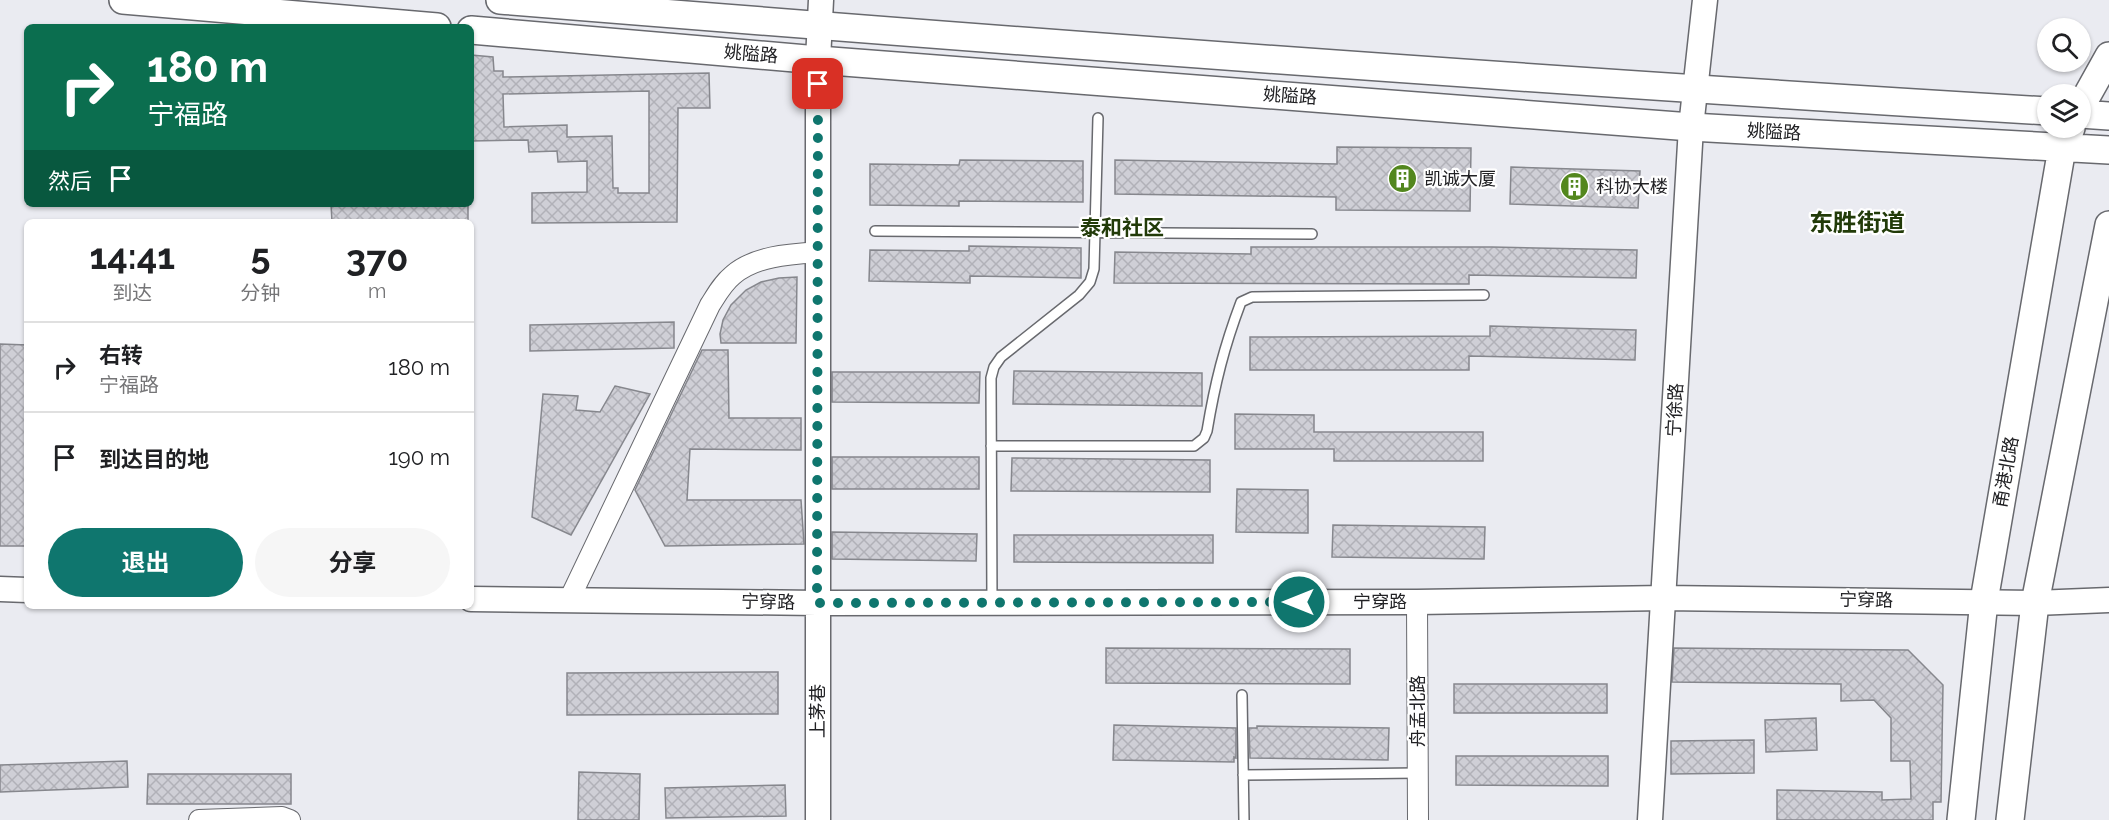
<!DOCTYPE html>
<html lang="zh">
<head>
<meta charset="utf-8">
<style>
	body { margin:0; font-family:Raleway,"Noto Sans SC",sans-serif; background:#f6f6f6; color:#202124; height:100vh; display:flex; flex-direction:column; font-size:22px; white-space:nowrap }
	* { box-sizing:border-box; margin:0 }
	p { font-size:20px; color:#757577 }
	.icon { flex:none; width:33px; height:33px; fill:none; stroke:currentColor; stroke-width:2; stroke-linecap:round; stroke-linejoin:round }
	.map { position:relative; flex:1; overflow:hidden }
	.side { position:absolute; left:24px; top:219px; width:450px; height:390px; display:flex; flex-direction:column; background:#fff; border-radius:9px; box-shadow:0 2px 4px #0004 }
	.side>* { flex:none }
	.banner { position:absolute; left:24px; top:24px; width:450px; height:183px; border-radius:9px; box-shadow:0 2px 4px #0004; background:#0b6e4f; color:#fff; overflow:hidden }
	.buttons { position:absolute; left:2037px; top:18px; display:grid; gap:12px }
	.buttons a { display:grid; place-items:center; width:54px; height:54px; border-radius:50%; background:#fff; box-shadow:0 2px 4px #0004; font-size:30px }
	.pin { position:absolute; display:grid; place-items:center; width:51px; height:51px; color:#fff; margin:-26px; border-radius:12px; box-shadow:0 3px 9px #0006 }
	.me { position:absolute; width:66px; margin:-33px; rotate:270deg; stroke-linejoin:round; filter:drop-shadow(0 0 4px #0008) }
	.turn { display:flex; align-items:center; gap:21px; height:126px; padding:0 24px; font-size:27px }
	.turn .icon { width:78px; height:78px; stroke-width:2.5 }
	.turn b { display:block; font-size:42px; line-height:51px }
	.then { display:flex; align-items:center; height:57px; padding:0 24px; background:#0003; gap:12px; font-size:22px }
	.eta { display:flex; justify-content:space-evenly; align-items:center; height:102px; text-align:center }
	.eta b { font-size:36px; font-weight:700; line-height:42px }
	.primary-button { display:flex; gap:12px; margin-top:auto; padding:12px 24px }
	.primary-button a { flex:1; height:69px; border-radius:36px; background:#0f766e; color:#fff; font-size:24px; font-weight:700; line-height:69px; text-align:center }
	.primary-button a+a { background:#f6f6f6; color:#202124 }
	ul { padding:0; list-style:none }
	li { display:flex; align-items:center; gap:18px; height:90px; padding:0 24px; border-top:2px solid #e0e0e0 }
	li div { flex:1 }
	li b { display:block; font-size:22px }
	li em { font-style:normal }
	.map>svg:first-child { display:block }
</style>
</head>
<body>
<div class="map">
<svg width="2109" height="820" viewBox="0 0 2109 820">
	<defs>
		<pattern id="building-cross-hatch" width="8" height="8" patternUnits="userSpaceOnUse" patternTransform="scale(1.5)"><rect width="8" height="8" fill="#cfcfd6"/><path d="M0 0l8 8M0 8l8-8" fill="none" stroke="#b1b1b8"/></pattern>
	</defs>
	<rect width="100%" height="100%" fill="#eaebf1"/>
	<path fill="url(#building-cross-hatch)" stroke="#86878d" stroke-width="1.5" fill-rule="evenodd" d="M471 55 493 57 494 71H503V77L709 73 710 108H678L677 222 532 223V193L587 192V161L558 162 557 151 529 152 528 140 471 141ZM649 91V193H618V188H613L612 136 567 137V125L504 127 503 94Z
		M1337 147 1471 148 1470 211 1336 210V197L1115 194V160L1337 164Z
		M960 160 1083 161V202L959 201V206L870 205V164L959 165Z
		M1511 167 1640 171 1638 208 1510 204Z
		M331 204H468V222H332Z
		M969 246 1081 248V278L970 276V283L869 281 870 250 969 251Z
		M1251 247H1492L1637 250 1636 278 1469 275V284L1114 283 1115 252 1251 254Z
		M797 277 796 343H721L720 334 723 320 731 305 746 290 761 282 779 278Z
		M674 322V348L530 351V325Z
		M1490 326 1636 330 1635 360 1469 356V370H1250V337L1490 336Z
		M0 344 27 345V546H0Z
		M702 350H728L729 418H801V450L690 449 687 500H801L804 544 665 546 635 490Z
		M1014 371 1202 373V406L1013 404Z
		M832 372H980L979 403 832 402Z
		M615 386 650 394 571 535 532 517 543 394 578 396 576 410 600 412Z
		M1235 414 1314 415V432H1483V461H1334V449H1235Z
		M832 457H979V489H832Z
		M1012 458 1210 460V492L1011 491Z
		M1237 489 1308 490V533L1236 532Z
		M1333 525 1485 527 1484 559 1332 557Z
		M832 532 977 534 976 561 832 559Z
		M1014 535H1213V563L1014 562Z
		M1106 648 1350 649V684L1106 683Z
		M1674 648 1908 650 1943 685 1941 802H1933V820H1777V790L1882 792V800L1911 799 1910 761H1891V718L1874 700 1841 701V684L1672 682Z
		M778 672V714L567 715V673Z
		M1454 684H1607V713H1454Z
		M1816 718 1817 750 1766 752 1765 720Z
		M1114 725 1236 728V758L1234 757V762L1113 760Z
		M1257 726 1389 728 1388 760 1250 758 1249 728H1257Z
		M1754 740V773L1671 774V741Z
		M1456 756H1608V786L1456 785Z
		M127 761 128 787 0 792V765Z
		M579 772 640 774 639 820H578Z
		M148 774H291V804H147Z
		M785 785 786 816 666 818 665 788Z"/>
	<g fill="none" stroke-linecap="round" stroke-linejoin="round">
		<defs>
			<path id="service" d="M875 231 1312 234
				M991 446H1194L1204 438 1207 431C1215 383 1224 347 1241 302L1252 297 1484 295
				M992 602 991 378 994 367 1001 357 1079 295 1090 282 1094 269 1098 118
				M1242 695 1244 820
				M1243 775 1418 773"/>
			<path id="minor" d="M569 600 710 305C717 294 723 283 733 275 755 256 790 254 818 252
				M1417 602 1418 820
				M199 820 282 817 290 820"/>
			<path id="tertiary" d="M0 589 27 590
				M471 599 817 603 1417 602 1664 598 2035 603 2109 600
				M818 820V60L821 0
				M1650 820 1691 127 1705 0"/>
			<path id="secondary" d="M123 0 437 27
				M500 0C1016 42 1531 80 2048 111
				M471 30 818 60 1691 127 2109 150
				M2080 108 2109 56
				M2080 114 2109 116
				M1961 820 1984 601 2062 148 2071 128
				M2010 820 2035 603 2109 225"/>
		</defs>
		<use href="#service" stroke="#68696e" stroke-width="12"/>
		<use href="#minor" stroke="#68696e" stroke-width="22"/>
		<use href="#tertiary" stroke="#68696e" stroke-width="27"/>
		<use href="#secondary" stroke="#68696e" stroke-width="30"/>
		<use href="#service" stroke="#fff" stroke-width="9"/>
		<use href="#minor" stroke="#fff" stroke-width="20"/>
		<use href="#tertiary" stroke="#fff" stroke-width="24"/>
		<use href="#secondary" stroke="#fff" stroke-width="27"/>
	</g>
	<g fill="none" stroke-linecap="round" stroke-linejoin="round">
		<path stroke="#0f766e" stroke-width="10" stroke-dasharray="0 18" d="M818 84 817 603 1299 602"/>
	</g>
	<defs>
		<symbol id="building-disc" viewBox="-11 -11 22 22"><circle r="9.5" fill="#53871e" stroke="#fff"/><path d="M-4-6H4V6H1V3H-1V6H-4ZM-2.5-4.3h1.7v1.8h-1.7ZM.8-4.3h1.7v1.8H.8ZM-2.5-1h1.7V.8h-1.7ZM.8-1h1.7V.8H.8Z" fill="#fff"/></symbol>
	</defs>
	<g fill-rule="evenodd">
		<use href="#building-disc" x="1386" y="162" width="33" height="33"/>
		<use href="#building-disc" x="1558" y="170" width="33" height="33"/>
	</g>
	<g text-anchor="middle" stroke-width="4.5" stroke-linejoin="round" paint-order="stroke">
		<g font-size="18" fill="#212124" stroke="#fff">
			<text transform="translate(751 54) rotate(5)" y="6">姚隘路</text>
			<text transform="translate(1290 96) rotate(4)" y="6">姚隘路</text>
			<text transform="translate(1774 132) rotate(3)" y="6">姚隘路</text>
			<text transform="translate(1675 410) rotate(-87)" y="6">宁徐路</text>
			<text transform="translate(2006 472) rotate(-80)" y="6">甬港北路</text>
			<text transform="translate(1866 600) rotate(1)" y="6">宁穿路</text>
			<text transform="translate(768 602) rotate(1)" y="6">宁穿路</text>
			<text x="1380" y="608">宁穿路</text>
			<text transform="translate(818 711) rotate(-90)" y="6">上茅巷</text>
			<text transform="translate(1418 711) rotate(-90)" y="6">舟孟北路</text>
		</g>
		<g font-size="18" fill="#212124" stroke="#fff" text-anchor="start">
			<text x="1424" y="185">凯诚大厦</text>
			<text x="1596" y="193">科协大楼</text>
		</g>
		<g font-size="21" font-weight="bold" fill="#223b09" stroke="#fff">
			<text x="1122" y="235">泰和社区</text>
		</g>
		<g font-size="24" font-weight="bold" fill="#223b09" stroke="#fff">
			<text x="1857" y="231">东胜街道</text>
		</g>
	</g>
</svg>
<div class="buttons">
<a><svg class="icon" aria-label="search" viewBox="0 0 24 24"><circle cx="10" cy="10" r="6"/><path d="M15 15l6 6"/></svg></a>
<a><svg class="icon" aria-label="layers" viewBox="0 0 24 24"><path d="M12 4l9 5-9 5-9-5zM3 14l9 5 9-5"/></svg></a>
</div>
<div class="pin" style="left:818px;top:84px;background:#d93025"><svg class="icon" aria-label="arrive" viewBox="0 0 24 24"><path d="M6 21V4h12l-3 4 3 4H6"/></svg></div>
<svg class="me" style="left:1299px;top:602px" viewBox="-20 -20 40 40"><circle r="17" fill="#0f766e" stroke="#fff" stroke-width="3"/><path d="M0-11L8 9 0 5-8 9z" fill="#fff"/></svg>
<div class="banner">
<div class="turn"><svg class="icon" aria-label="right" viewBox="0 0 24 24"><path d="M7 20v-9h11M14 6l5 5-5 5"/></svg><div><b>180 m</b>宁福路</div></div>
<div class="then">然后<svg class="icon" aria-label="arrive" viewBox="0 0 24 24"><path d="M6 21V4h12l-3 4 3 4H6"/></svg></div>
</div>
<section class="side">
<div class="eta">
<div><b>14:41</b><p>到达</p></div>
<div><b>5</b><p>分钟</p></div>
<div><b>370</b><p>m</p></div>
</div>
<ul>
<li><svg class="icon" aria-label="right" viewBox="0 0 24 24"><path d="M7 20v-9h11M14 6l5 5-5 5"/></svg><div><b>右转</b><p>宁福路</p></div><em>180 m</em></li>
<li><svg class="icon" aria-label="arrive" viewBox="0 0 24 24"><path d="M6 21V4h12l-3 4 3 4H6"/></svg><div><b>到达目的地</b></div><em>190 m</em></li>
</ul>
<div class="primary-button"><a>退出</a><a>分享</a></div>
</section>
</div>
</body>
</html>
